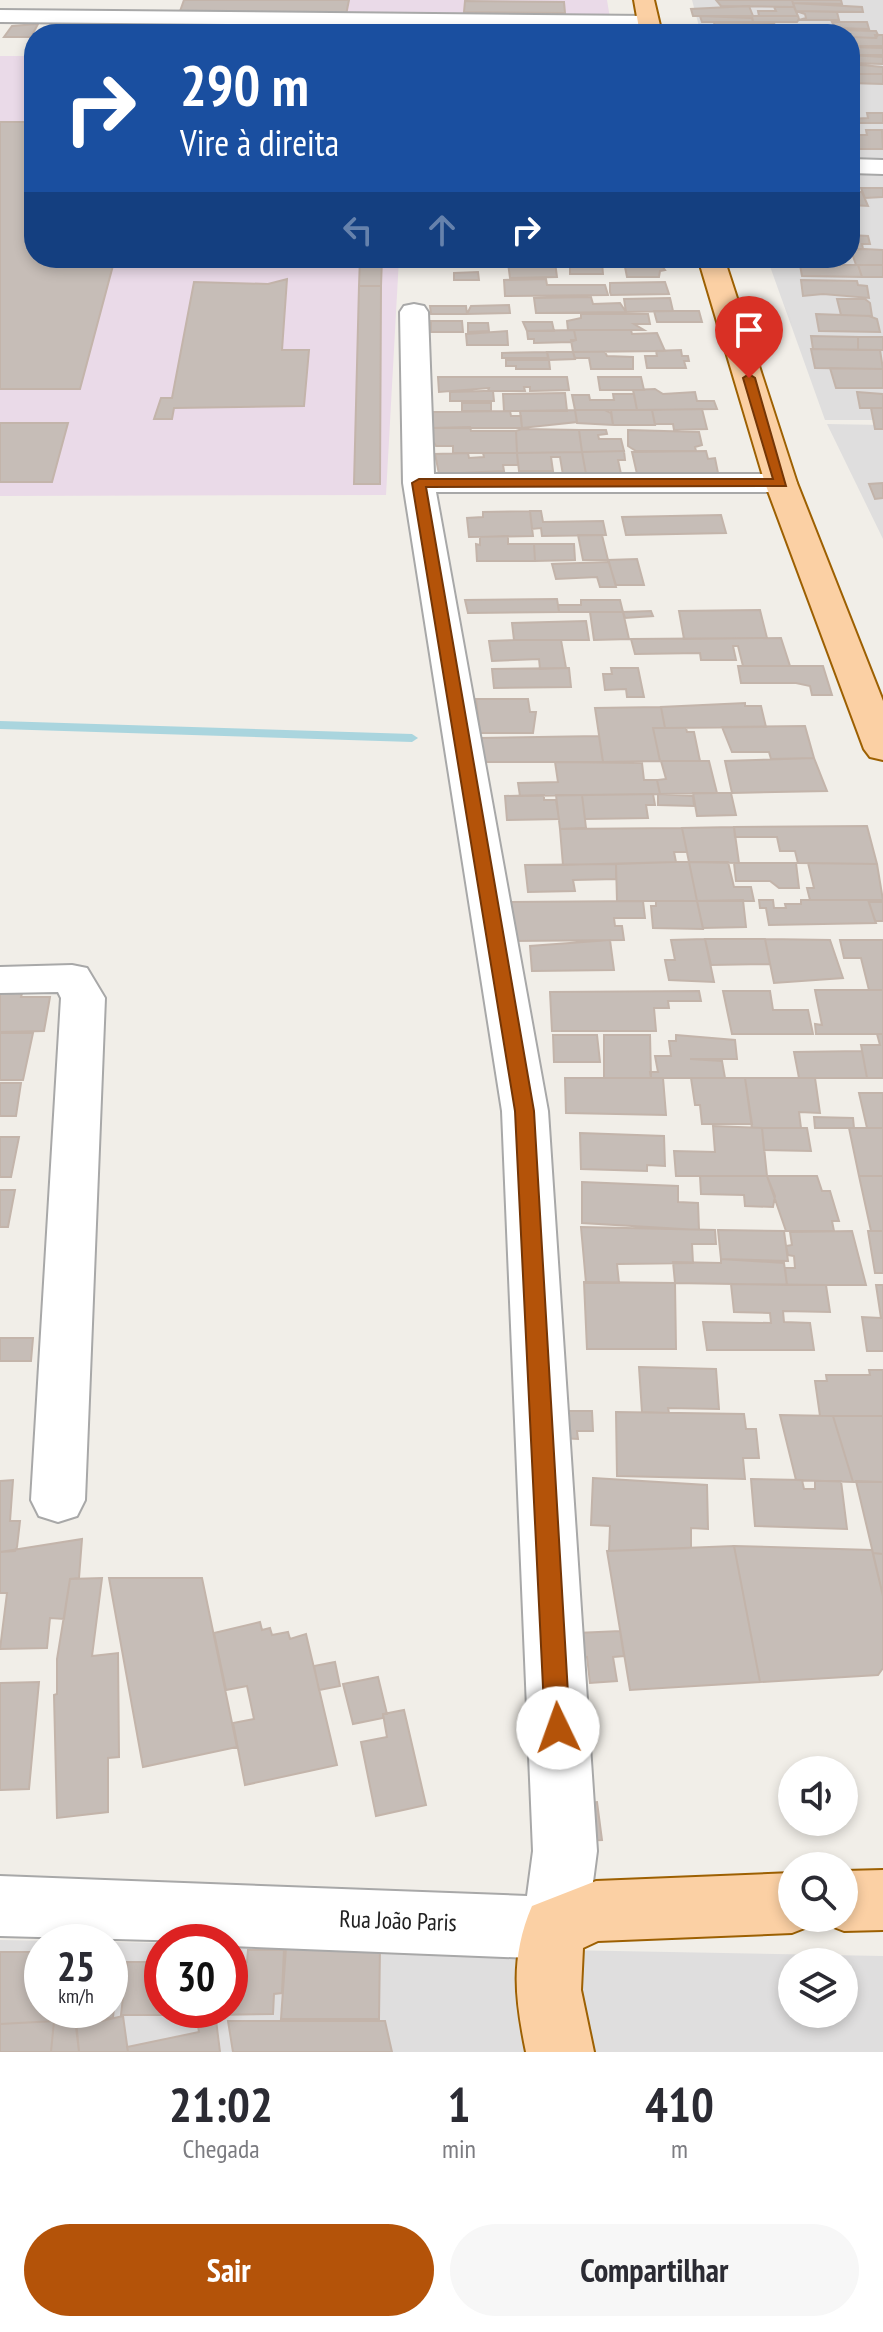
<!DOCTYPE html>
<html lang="pt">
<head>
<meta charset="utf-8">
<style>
	body { margin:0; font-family:"PT Sans Narrow",sans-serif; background:#f7f7f7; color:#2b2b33; height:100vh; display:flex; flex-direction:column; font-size:30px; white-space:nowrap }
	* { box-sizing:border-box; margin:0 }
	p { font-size:26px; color:#7c7c81 }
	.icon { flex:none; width:44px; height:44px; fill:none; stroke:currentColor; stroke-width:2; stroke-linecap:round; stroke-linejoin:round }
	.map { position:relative; height:2052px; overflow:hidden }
	.sheet { display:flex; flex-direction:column; background:#fff; flex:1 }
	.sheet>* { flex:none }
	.banner { position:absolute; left:24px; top:24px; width:836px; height:244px; border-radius:32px; box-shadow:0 4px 12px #0003; background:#1a4fa0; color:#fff; overflow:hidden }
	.controls { position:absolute; left:778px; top:1756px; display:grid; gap:16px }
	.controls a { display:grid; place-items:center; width:80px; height:80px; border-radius:50%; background:#fff; box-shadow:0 4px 12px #0003; font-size:40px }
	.speed { position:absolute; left:24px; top:1924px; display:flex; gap:16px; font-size:40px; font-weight:700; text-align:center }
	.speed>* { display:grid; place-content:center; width:104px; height:104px; border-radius:50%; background:#fff; box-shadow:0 4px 12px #0003; line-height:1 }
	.speed small { font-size:20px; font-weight:400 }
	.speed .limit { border:12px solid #d22; background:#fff; color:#111 }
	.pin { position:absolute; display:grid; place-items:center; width:68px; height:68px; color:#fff; margin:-82px -34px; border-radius:50% 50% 50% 0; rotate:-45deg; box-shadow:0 0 8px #0007 }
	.pin .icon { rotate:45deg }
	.me { position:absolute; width:88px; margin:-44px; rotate:357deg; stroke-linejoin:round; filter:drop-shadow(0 0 6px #0008) }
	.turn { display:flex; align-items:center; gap:28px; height:168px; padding:0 24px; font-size:36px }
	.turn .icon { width:104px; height:104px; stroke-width:2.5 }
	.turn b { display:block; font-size:56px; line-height:68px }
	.lanes { display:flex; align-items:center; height:76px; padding:0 24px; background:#0003; justify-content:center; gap:40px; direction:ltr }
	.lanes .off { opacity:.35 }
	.eta { display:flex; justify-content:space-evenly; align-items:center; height:136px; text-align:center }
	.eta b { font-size:48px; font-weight:800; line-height:56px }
	.cta { display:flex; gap:16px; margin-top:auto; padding:16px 24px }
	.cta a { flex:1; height:92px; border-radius:48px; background:#b45309; color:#fff; font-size:32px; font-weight:800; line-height:92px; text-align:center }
	.cta a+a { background:#f7f7f7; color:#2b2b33 }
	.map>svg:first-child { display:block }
</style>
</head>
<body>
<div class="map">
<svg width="883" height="2052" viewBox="0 0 883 2052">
	<rect width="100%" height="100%" fill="#f1eee8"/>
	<path fill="#dfdede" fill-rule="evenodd" d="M692 0H883V420H825L767 258H850V34H701Z
		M827 424 883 425V539Z
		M0 1940 162 1943V2010H230V1944L883 1956V2052H0ZM42 1942H110V2010H42ZM792 1962H844V2014H792Z"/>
	<path fill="#eadae8" d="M183 0H607L610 18 179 14Z
		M0 56H34V258H399L386 495 0 496Z"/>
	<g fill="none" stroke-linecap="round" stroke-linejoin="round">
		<path fill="#aad5de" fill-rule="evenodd" d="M0 721 412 734 418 738 412 742 0 729Z"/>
	</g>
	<path fill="#c6bdb7" stroke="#c3b4aa" stroke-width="2" d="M184 0H349L346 15 179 14Z
		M716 0H792L794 7 721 6Z
		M792 0H841L842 4 793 3Z
		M465 1 564 2 565 13 464 12Z
		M793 3 862 7 863 12 796 11Z
		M749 6 753 16H693L691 9Z
		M774 7H794L798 16H759L758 11H776Z
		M796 11 837 12 839 20H799L806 18 805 14Z
		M700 16 752 18 753 22H702Z
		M752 16H798L799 19 797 22H753Z
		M54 22H78L74 34H45Z
		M714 22 774 23 776 29 715 28Z
		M832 22H867L869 29 835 28Z
		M38 24 31 37H4L12 26Z
		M209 24H238V34H206Z
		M306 24H324L323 34H305Z
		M77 25H86L85 28H106L103 34H74Z
		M110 25H133L142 27 140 34H106Z
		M143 25 156 27H174L172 34H140Z
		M185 25 193 27H204L201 34H179Z
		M259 25 264 28V34H238L239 27Z
		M493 26H524L525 33 491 34 506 32 490 31Z
		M390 28H421V34H390Z
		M778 28H804L805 33H766V29L779 31Z
		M840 30 876 31 878 35 876 38 850 37Z
		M875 35H883V46H850V37L876 38Z
		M850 47 883 48V55H850Z
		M850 55 883 57V64L852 63Z
		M850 64 883 67V74H850Z
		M850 74H883V84L850 83Z
		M867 113H883V123H850V119L868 118Z
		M0 122H34V258H115L80 389H0Z
		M866 130H882L883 149H850V135H867Z
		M861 188H883V197L865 198Z
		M850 192H862L868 206 850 205Z
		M850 235 868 236 870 244H862L863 249H850Z
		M864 249 883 250V265H856L851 250Z
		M360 258H382L381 286H359Z
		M428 258H597V261L428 264Z
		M810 258H837L838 262 811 264Z
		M555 262 557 277 510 278 508 263Z
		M618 262H659L665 270 660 271 659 277H627L625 267H619Z
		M570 263H602L603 274H570Z
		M800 265H858L862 277 802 276Z
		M858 265H883V277H862Z
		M478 272 479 280H454V273Z
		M287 279 282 350H309L304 406 174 408 172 419H154L161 398H172L194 282 268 284Z
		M546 279 547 285H605L608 295 505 296 504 280Z
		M801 280 857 281 858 285 867 286 869 298 823 294 803 296Z
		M665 282 669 294 611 295 610 292V283Z
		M359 286H381L380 484H354Z
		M591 297 593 304 620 303 626 312 536 313 534 298Z
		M670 298 673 311 626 312 624 299Z
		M837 299H865L870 303 872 316 841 315Z
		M509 305 510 313 467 314 471 306Z
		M430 306H466L467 314H431Z
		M654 311H699L702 322H657Z
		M581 314H648L650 324H634L644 330H568L567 321 581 318Z
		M816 314 869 316 877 319 880 332 819 331Z
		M431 321H462L463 332H431Z
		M523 322H552L554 331H527Z
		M468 323H488L489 331 468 332Z
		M574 330 576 340 571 342 534 343V339H528L527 331Z
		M574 330H631L632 334 657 333 665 351 573 352 571 340H576Z
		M507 331 508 345H467L466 334Z
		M811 336 858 337V350L813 349Z
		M858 337H883V350H858Z
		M811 349 880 350 883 369 815 368Z
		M681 350 682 356H688L689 361H684L686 368H647L645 356H657L656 351Z
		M547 352 548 358H502V353Z
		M547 352H573L575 359 549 360Z
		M573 352H605L607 356 633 357V369H591L589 358H575Z
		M506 360H549L550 369H516V366H506Z
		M830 368 883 369V388H836Z
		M438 377H567L569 390 530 391V387H524L525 391H488L489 388 439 392Z
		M598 377H641L644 390H600Z
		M655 389 663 394 695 392 697 401H714L717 409 637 410 633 390Z
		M484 391H493L494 401H450V392Z
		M857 392 883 394V408H860Z
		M565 393 567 411H504L503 394Z
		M613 394H634L637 410H575L572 395H589L590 400H614Z
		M462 403H491V411H462Z
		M871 408H883V429H875Z
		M702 409 707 429 674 430 673 424H655L652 410Z
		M575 410 577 422 522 428 520 411Z
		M575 410H605L611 413 613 425 577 423Z
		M611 410H652L655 425H613Z
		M510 411 511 416H521L522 428H433V412Z
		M0 423H68L52 482H0Z
		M470 427 471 431H516L517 453H453V446H436L433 441V428Z
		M522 429 579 430 582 452 517 453 516 431Z
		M579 430H606L607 434 598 435 599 439H621L624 451 582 452Z
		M628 430 699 432 702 445 695 447 696 451H636L628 446Z
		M624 451 625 460H618L621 474H586L582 452Z
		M706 451 708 459 715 458 718 473 637 474 632 452Z
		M582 452 586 474 563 475 560 457H551L553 471H519L517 453Z
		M468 453 469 458 484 457 483 453H517L518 465H503L504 471 439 474 435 454Z
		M883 483V498L875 499 869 484Z
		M530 511H541L543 522 603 521 606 535 542 536 541 528 532 529Z
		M530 511 533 536 469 537 467 518 483 517V512Z
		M721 515 726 533 626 535 622 517Z
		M578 535H602L608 560H583Z
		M508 536V544H534L535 561H477L476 544 480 545V537Z
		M534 544H574L575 560 535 561Z
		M637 559 644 585H616L608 560Z
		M609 562 616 587H600L597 577 556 579 552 564Z
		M557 599 559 612 468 613 465 600Z
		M581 600H620L623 612H559L558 605H581Z
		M760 610 767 638 684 639 679 611Z
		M651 611 653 616 625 618 623 612Z
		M590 612H623L629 639 594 640Z
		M586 621 589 640H514L512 623Z
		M781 638 790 666H743L738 646H733L736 660H701L700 653 635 654 631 639Z
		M514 640H561L566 668 540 669 539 659 492 661 489 641Z
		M738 666H823L832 695H812L810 686 796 683H741Z
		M569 668 571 687 494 688 492 669Z
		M611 668H638L644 697H627L626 689 605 690 603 674H612Z
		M476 699H528L530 712H536L533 733H480Z
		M745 703V706H761L766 727 665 728 661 707Z
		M661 707 665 728H653L660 761 603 762 595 708Z
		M805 726 814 758 771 759 769 752H732L722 727Z
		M653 728H686L687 732H694L700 761H660Z
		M599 736 603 762H484L481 738Z
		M814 758 827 791 732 793 725 761Z
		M661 761H709L717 793 660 794 657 780 666 779Z
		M555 762 642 763 644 780H657L660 794 520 796 518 783 558 782Z
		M693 793H731L736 815 697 816Z
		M653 794 655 805H646L648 818 585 819 582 795Z
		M658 794 693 796 694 806 658 805Z
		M544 795V800H556L559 819 507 820 505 796Z
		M556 795H582L586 828 560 829Z
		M867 826 877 864 798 863 795 851H780L777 837H735L734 827Z
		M734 827 739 863 689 862 682 828Z
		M682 828 687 852H674L676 862 563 865 560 829Z
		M676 862H689L697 901H617L616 864Z
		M689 862H728L734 887H751L754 901H697Z
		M734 863H796L799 888H779L770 881H736Z
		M808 863 877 864 883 900H810L807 888H814Z
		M616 864V879L573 880 575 891 528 892 525 865Z
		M743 900 746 927 703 928 697 901Z
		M759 900H773L774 908H786L785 904H801V900H868L876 923 769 925 766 908H760Z
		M643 901 645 918H614L615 926H622L624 940 511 941V902Z
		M656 901H697L703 929 653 928 651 906H656Z
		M869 902H883V921H875Z
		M705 939H765L770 964 711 965Z
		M705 939 714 982 669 980 665 960H675L671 940Z
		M765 939 830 940 843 978 774 983Z
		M610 940 614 970 532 971 530 946Z
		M840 940H883V990H869L861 958H844Z
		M0 990H23L21 997H50L44 1031 0 1032Z
		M815 990H883V1034H816L815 1024 822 1025Z
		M699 991 701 1001H668L669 1008H654L656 1031H552L550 992Z
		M723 991H770L773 1010H808L813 1034H732Z
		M0 1033H33L23 1080H0Z
		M877 1034H883V1078H867L861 1045H880Z
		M553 1035H597L600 1062H554Z
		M604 1035H650L651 1078H604Z
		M676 1035 735 1040 737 1059H690L722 1061 725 1078H651L650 1072H658L655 1056H671L669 1041H676Z
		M862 1051 867 1078H799L794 1052Z
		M565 1078H663L666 1115 566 1113Z
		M691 1078H745L752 1124H702L700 1105H695Z
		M745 1078H815L820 1113 799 1112 801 1128H752Z
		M0 1083H21L16 1116H0Z
		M859 1093H883V1128H867Z
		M814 1117 853 1118 854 1128H815Z
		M713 1126 762 1128 767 1176H676L674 1151 715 1152Z
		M762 1128H807L811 1151 764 1150Z
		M849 1128H883V1176H859Z
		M580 1133 664 1136 665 1166 647 1165V1171L581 1169Z
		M0 1137H19L11 1177H0Z
		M700 1176H767L775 1196 773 1207 745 1206 744 1195 701 1194Z
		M767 1176H817L822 1191H830L839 1221H832L834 1231H786Z
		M859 1176H883V1231H871Z
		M582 1182 678 1186V1202L698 1203 699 1230 582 1223Z
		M0 1190H15L8 1227H0Z
		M581 1227 715 1230 716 1244H692L693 1263 617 1264 619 1283H586Z
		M718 1230 784 1231 788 1261 721 1259Z
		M852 1231 866 1285H787L785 1268H795L794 1256 788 1255 786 1246 792 1245 790 1232Z
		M868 1231H883V1273H875Z
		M721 1259 784 1263 787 1285 675 1283 673 1262 721 1263Z
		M584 1282 675 1283 676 1349H587Z
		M731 1284 826 1285 830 1312 783 1311 784 1322 810 1323 814 1350H707L703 1322 771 1323 770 1313 734 1312Z
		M876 1285H883V1351H867L862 1317 881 1318Z
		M0 1338H33L31 1361H0Z
		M639 1367 716 1369 719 1409 668 1408 669 1413 642 1412Z
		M869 1370H883V1416H820L815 1381H827L826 1375H870Z
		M556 1411H592L593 1431H577L578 1439 559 1438Z
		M616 1412 744 1414 746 1429H756L759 1458H743L745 1479 617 1476Z
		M780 1415 833 1416 853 1482 796 1480Z
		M833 1416H883V1482H853Z
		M593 1478 707 1485 708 1529 691 1528V1548L609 1551 610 1526 591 1525Z
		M751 1479 802 1480 804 1489H815V1481H841L847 1529 755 1526Z
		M13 1480 10 1521H20L17 1547 15 1551 0 1552V1481Z
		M856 1481 883 1482V1554L873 1553Z
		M82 1539 79 1578 70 1579 64 1619 50 1618 47 1648 0 1649 7 1593H0V1552Z
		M734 1546 872 1550 883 1596V1668L878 1675 760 1682Z
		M734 1546 760 1682 630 1690 607 1551Z
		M873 1553 883 1554V1596Z
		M102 1578 92 1656 118 1653 119 1757 108 1758V1812L57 1818 54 1695 57 1694V1659L70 1579Z
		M109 1578H202L237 1747 143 1767Z
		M260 1622 262 1630 270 1628 272 1635 288 1632 290 1639 306 1634 337 1765 245 1785 233 1723 254 1719 247 1686 226 1690 214 1633Z
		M620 1631 624 1656 613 1657 617 1681 590 1683 587 1657 580 1658 577 1633Z
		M335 1662 340 1686 319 1690 314 1666Z
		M378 1677 387 1714H383V1718L353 1724 343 1684Z
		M39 1682 29 1789 0 1790V1683Z
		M404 1710 426 1805 376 1816 361 1742 387 1737 383 1714Z
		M597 1802 602 1840 580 1841 576 1804Z
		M380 1947 379 2019H281L286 1948Z
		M119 1950 113 2018 0 2024V1952H42V2010H110V1951Z
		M248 1950H284L282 1993 274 1994 273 2014 211 2015V2010H230V1962H247Z
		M127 1962H162V2010H211V2015H121Z
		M123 2016 128 2052H79L76 2027Z
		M76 2020 79 2052H51L54 2021Z
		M197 2020H216L220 2052H128L127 2047 199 2032Z
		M54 2021 51 2052H0V2024Z
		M228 2021H385L392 2052H233Z"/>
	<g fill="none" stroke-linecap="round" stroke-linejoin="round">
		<defs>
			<path id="minor" d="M0 10 648 16 658 22 648 28 0 22Z
				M850 159 883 160V174L850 173Z
				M414 304 424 306 428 312 434 474H781L792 476 797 483 792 490 781 492H436L548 1111 597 1851 587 1928 578 1950 555 1959 230 1946V1942L0 1936V1876L527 1896 533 1851 502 1111 403 483 400 312 404 306Z
				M72 965 87 968 105 998 85 1500 77 1516 58 1522 39 1516 31 1500 61 998 58 992 0 993V967Z"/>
			<path id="major" d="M634 0H654L662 34H640Z
				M698 258H724L797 483 883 701V760L870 757 864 749 765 483Z
				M883 1870V1930L844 1931 821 1922 819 1918H844V1871Z
				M792 1873V1918H818L815 1924 792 1933 598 1941 583 1948 581 1990 594 2052H526C515 1999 510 1957 532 1906L596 1881Z"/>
		</defs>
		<use href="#minor" stroke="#a8a8a8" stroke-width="4"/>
		<use href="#major" stroke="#9d6002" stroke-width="4"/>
		<use href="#minor" fill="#fff" fill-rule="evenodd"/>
		<use href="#major" fill="#fbd0a4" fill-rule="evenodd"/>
	</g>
	<path fill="#b45309" stroke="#753606" stroke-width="2" d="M749 374 755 378 786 486 426 487 534 1111 570 1728 567 1736 558 1739 549 1736 545 1728 515 1111 412 483 419 479H773L743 378Z"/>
	<g text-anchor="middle" stroke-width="8" stroke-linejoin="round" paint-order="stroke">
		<g font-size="24" fill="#212121" stroke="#fff">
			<text transform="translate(398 1921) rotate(2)" y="8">Rua João Paris</text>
		</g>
	</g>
</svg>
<div class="controls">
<a><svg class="icon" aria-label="sound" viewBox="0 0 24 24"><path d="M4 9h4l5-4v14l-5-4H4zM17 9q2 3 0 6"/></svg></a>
<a><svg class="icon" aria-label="search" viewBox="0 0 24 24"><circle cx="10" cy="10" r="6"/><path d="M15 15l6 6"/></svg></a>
<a><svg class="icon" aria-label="layers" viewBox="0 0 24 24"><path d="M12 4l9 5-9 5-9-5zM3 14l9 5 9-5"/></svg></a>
</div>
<div class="speed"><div>25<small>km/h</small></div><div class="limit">30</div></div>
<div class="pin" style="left:749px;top:378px;background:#d93025"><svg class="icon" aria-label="arrive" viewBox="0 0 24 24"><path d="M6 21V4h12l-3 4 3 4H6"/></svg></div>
<svg class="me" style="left:558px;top:1728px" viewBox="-20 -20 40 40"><circle r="19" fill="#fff"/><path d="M0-13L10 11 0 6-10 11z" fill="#b45309"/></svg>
<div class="banner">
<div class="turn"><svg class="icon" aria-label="right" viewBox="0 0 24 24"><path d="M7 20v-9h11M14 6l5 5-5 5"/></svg><div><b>290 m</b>Vire à direita</div></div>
<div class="lanes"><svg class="icon off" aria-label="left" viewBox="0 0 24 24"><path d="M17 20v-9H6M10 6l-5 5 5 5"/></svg><svg class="icon off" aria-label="ahead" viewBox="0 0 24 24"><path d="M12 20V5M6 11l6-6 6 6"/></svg><svg class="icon" aria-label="right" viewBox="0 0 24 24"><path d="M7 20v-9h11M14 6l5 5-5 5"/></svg></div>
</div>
</div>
<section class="sheet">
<div class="eta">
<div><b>21:02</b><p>Chegada</p></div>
<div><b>1</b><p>min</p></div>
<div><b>410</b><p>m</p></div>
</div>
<div class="cta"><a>Sair</a><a>Compartilhar</a></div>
</section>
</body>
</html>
